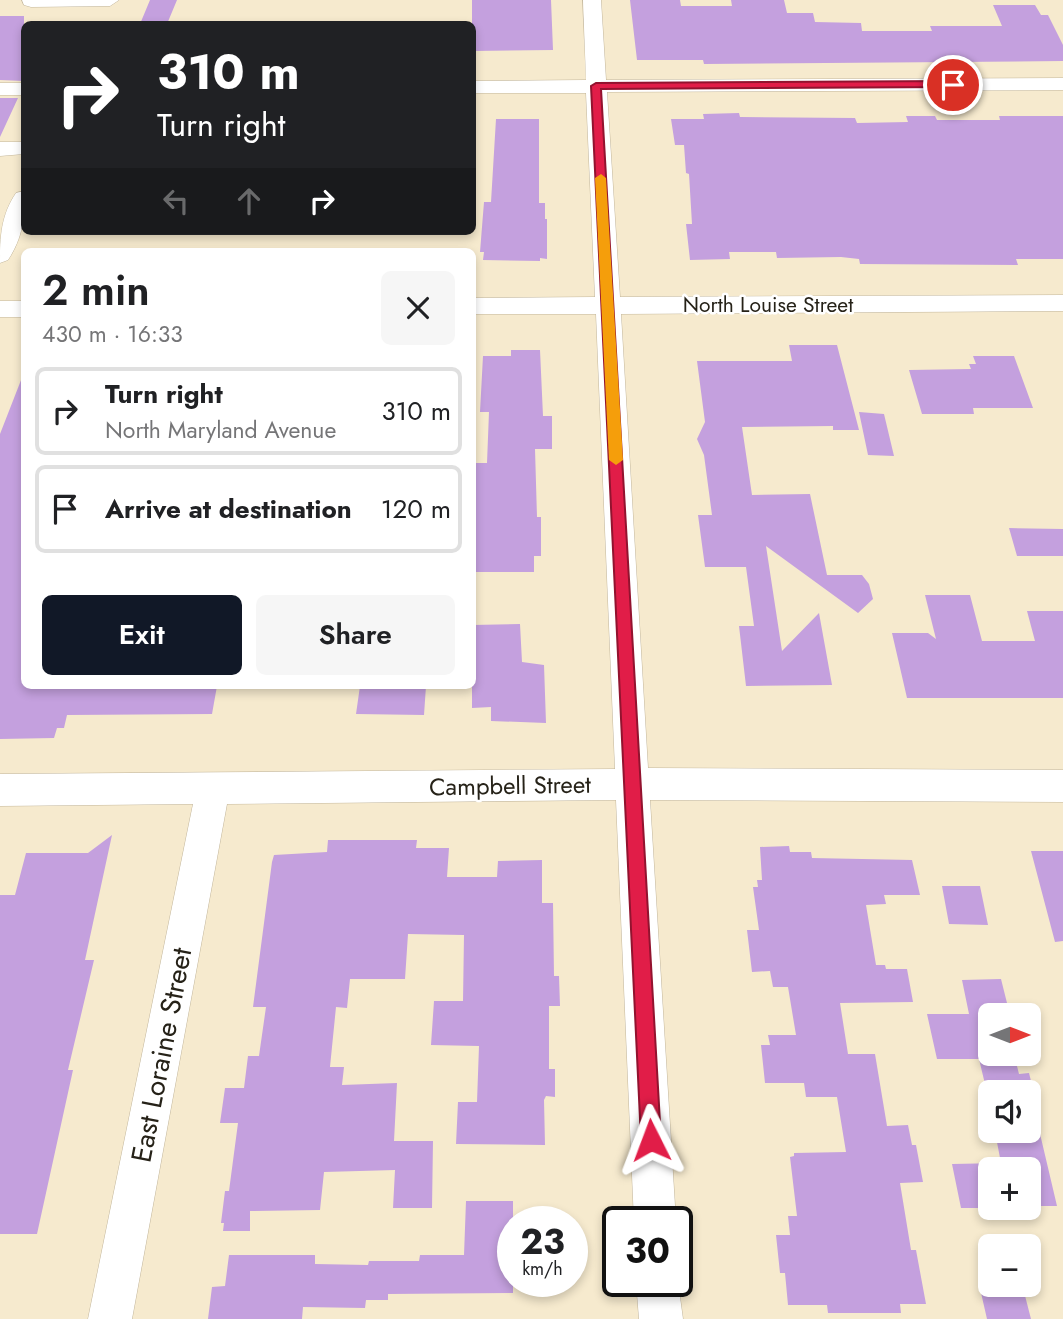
<!DOCTYPE html>
<html lang="en">
<head>
<meta charset="utf-8">
<style>
	body { margin:0; font-family:Jost,sans-serif; background:#f6f6f6; color:#202124; height:100vh; display:flex; flex-direction:column; font-size:26px; white-space:nowrap }
	* { box-sizing:border-box; margin:0 }
	p { font-size:23px; color:#757577 }
	.icon { flex:none; width:38px; height:38px; fill:none; stroke:currentColor; stroke-width:2; stroke-linecap:round; stroke-linejoin:round }
	.map { position:relative; flex:1; overflow:hidden }
	.sheet { position:absolute; left:21px; top:248px; width:455px; height:441px; display:flex; flex-direction:column; background:#fff; border-radius:10px; box-shadow:0 4px 10px #0003 }
	.sheet>* { flex:none }
	.guide { position:absolute; left:21px; top:21px; width:455px; height:214px; border-radius:10px; box-shadow:0 4px 10px #0003; background:#202124; color:#fff; overflow:hidden }
	.needle { width:46px; rotate:90deg }
	.tools { position:absolute; left:978px; top:1003px; display:grid; gap:14px }
	.tools a { display:grid; place-items:center; width:63px; height:63px; border-radius:10px; background:#fff; box-shadow:0 4px 10px #0003; font-size:35px }
	.speed { position:absolute; left:497px; top:1206px; display:flex; gap:14px; font-size:35px; font-weight:700; text-align:center }
	.speed>* { display:grid; place-content:center; width:91px; height:91px; border-radius:50%; background:#fff; box-shadow:0 4px 10px #0003; line-height:1 }
	.speed small { font-size:18px; font-weight:400 }
	.speed .limit { border:4px solid #111; border-radius:10px; background:#fff; color:#111 }
	.pin { position:absolute; display:grid; place-items:center; width:60px; height:60px; color:#fff; margin:-30px; border:4px solid #fff; border-radius:50%; box-shadow:0 2px 7px #0007 }
	.me { position:absolute; width:77px; margin:-38px; rotate:357deg; stroke-linejoin:round; filter:drop-shadow(0 0 5px #0008) }
	.turn { display:flex; align-items:center; gap:24px; height:147px; padding:0 21px; font-size:32px }
	.turn .icon { width:91px; height:91px; stroke-width:2.5 }
	.turn b { display:block; font-size:49px; line-height:60px }
	.lanes { display:flex; align-items:center; height:66px; padding:0 21px; background:#0003; justify-content:center; gap:35px; direction:ltr }
	.lanes .off { opacity:.35 }
	.round { display:grid; place-items:center; flex:none; width:74px; height:74px; border-radius:10px; background:#f6f6f6 }
	.overview { display:flex; align-items:center; justify-content:space-between; height:119px; padding:0 21px }
	h1 { font-size:42px; font-weight:600; line-height:52px }
	.primary-button { display:flex; gap:14px; margin-top:auto; padding:14px 21px }
	.primary-button a { flex:1; height:80px; border-radius:10px; background:#111827; color:#fff; font-size:28px; font-weight:600; line-height:80px; text-align:center }
	.primary-button a+a { background:#f6f6f6; color:#202124 }
	ul { padding:0; list-style:none }
	li { display:flex; align-items:center; gap:21px; height:88px; margin:0 14px 10px; padding:0 7px; border:4px solid #e0e0e0; border-radius:10px }
	li div { flex:1 }
	li b { display:block; font-size:26px }
	li em { font-style:normal }
	.map>svg:first-child { display:block }
</style>
</head>
<body>
<div class="map">
<svg width="1063" height="1319" viewBox="0 0 1063 1319">
	<rect width="100%" height="100%" fill="#f6eace"/>
	<path fill="#c4a0de" d="M150 0H177L167 24H140Z
		M472 0H551L553 50 472 51Z
		M630 0H680L681 6H732L731 0H784L787 13H813L815 22 861 23 862 31H932L930 26H1002L993 5H1035L1041 15H1048L1063 45V61L704 64 703 60H637Z
		M0 16H24V81L0 80Z
		M0 98H18L0 137Z
		M739 113 740 117 855 118 857 123 908 122 906 116H935L937 120H1000L999 116H1063V259H1016L1018 265 860 264 859 259 841 257 777 258 776 252H729L730 259 690 260 686 224H692L689 174 686 173 684 145H675L671 119H704L703 114Z
		M496 119H539V203H545V219H547V259L540 258V261L483 260 484 252H480L484 202H491Z
		M789 345H837L859 430H833V426L742 427 752 495 810 494 827 575H862L869 584 873 599 858 613 766 546 782 651 819 613 832 685 746 686 739 626H754L746 567H705L698 515H712L704 455 697 439 705 422 697 361H792Z
		M511 350H540L543 416H552V449H535L537 517H541V556H534V572H472V463H487L489 412H480L483 356H511Z
		M973 356H1014L1033 408H973L974 414H922L909 370 971 369 969 364H976Z
		M23 375 24 686H217L212 714 67 715 64 728H57L54 738 0 739V434Z
		M859 412 884 414 894 456 868 455Z
		M1009 528 1063 529V556H1017Z
		M925 595H970L982 641H1035L1027 611H1063V698H907L892 633H928L936 639Z
		M520 624 522 662 544 665 546 723 491 721V707L472 708V625Z
		M360 686H426L424 715 356 714Z
		M112 835 85 960H94L68 1070H73L37 1234H0V895H15L26 853H88Z
		M328 840H417L416 848H449L447 877H497L498 861 542 860V903H553L554 976H559L560 1006H549V1069H555V1097L546 1096 544 1100 545 1145 456 1144 458 1102H477L479 1046 431 1045 434 1001H463L464 935 408 934 405 979H350L347 1008 336 1007 330 1067H344L342 1085 397 1083 394 1141H433L432 1208H393L395 1170 324 1172 320 1210 250 1211V1231H223L224 1223H221L225 1191H229L238 1123H220L225 1088H244L248 1056H259L266 1007H253L272 862 274 855 327 852Z
		M789 846 790 852H811L812 858 912 860 920 895H884L886 904 866 905 876 965H885L886 969H907L913 1002 840 1003 848 1054H875L887 1126 908 1125 912 1145H916L923 1182 900 1183 911 1250H916L926 1304H900L901 1313H828L827 1305H788L785 1273H780L776 1235H790L788 1216H797L790 1157 794 1156V1153L846 1152 837 1097H806L804 1083H765L761 1045H770L768 1035H796L788 987H773L770 971 752 972 747 930H759L753 887H758L757 880H762L760 847Z
		M1031 851H1063V941L1055 942Z
		M942 886H980L988 925 949 924Z
		M1001 979 1010 1015H990V1054H1014L1019 1074 1029 1073 1041 1121H1037L1057 1206H1029V1169H990L992 1208H961L952 1164 1001 1163 995 1132 1029 1130V1092H990V1105L979 1059H937L927 1014H969L962 980Z
		M466 1201H513V1293L388 1294V1300H366L365 1308 303 1307 302 1319H208L212 1287 225 1286 229 1255H315V1264L368 1265 369 1261H419L420 1255H464Z
		M979 1284H1022L1031 1319H987Z"/>
	<g fill="none" stroke-linecap="round" stroke-linejoin="round">
		<defs>
			<path id="minor" d="M22 0H119L110 6 31 7 24 5Z
				M583 0H601L606 80 1063 78V90L607 92 620 297 1063 295V311L621 314 648 768 1063 770V802L650 800 676 1222H634L616 800 227 804 132 1319H88L193 804 0 806V774L615 769 596 314H472V298L595 297 586 93H472V81L586 80Z
				M0 83H24V95H0Z
				M0 142H24V154L0 156Z
				M24 191C26 216 22 239 8 260L0 263C0 237 1 215 16 193Z
				M0 301H24V317H0Z
				M677 1275 683 1319H639L636 1281H677Z"/>
		</defs>
		<use href="#minor" stroke="#c2b69c" stroke-width="1"/>
		<use href="#minor" fill="#fff" fill-rule="evenodd"/>
	</g>
	<path fill="#e11d48" stroke="#92132f" stroke-width="2" d="M953 81 958 85 956 87 601 89 661 1140 658 1148 651 1151 644 1148 641 1140 591 86 596 83Z"/>
	<path fill="#f59e0b" d="M601 174 606 178 623 460 616 465 609 460 595 178Z"/>
	<g text-anchor="middle" stroke-width="5" stroke-linejoin="round" paint-order="stroke">
		<g font-size="21" fill="#262218" stroke="#fff">
			<text x="768" y="312">North Louise Street</text>
		</g>
		<g font-size="24" fill="#262218" stroke="#fff">
			<text transform="translate(510 786) rotate(-1)" y="8">Campbell Street</text>
		</g>
		<g font-size="28" fill="#262218" stroke="#fff">
			<text transform="translate(161 1055) rotate(-79)" y="10">East Loraine Street</text>
		</g>
	</g>
</svg>
<div class="tools">
<a><svg class="needle" viewBox="-14 -14 28 28"><path d="M0-13l5 13h-10z" fill="#e53935"/><path d="M0 13l5-13h-10z" fill="#757577"/></svg></a>
<a><svg class="icon" aria-label="sound" viewBox="0 0 24 24"><path d="M4 9h4l5-4v14l-5-4H4zM17 9q2 3 0 6"/></svg></a>
<a>+</a>
<a>−</a>
</div>
<div class="speed"><div>23<small>km/h</small></div><div class="limit">30</div></div>
<div class="pin" style="left:953px;top:85px;background:#d93025"><svg class="icon" aria-label="arrive" viewBox="0 0 24 24"><path d="M6 21V4h12l-3 4 3 4H6"/></svg></div>
<svg class="me" style="left:651px;top:1140px" viewBox="-20 -20 40 40"><path d="M0-17L14 15 0 8-14 15z" fill="#e11d48" stroke="#fff" stroke-width="4"/></svg>
<div class="guide">
<div class="turn"><svg class="icon" aria-label="right" viewBox="0 0 24 24"><path d="M7 20v-9h11M14 6l5 5-5 5"/></svg><div><b>310 m</b>Turn right</div></div>
<div class="lanes"><svg class="icon off" aria-label="left" viewBox="0 0 24 24"><path d="M17 20v-9H6M10 6l-5 5 5 5"/></svg><svg class="icon off" aria-label="ahead" viewBox="0 0 24 24"><path d="M12 20V5M6 11l6-6 6 6"/></svg><svg class="icon" aria-label="right" viewBox="0 0 24 24"><path d="M7 20v-9h11M14 6l5 5-5 5"/></svg></div>
</div>
<section class="sheet">
<div class="overview"><div><h1>2 min</h1><p>430 m · 16:33</p></div><a class="round"><svg class="icon" aria-label="close" viewBox="0 0 24 24"><path d="M6 6l12 12M18 6L6 18"/></svg></a></div>
<ul>
<li><svg class="icon" aria-label="right" viewBox="0 0 24 24"><path d="M7 20v-9h11M14 6l5 5-5 5"/></svg><div><b>Turn right</b><p>North Maryland Avenue</p></div><em>310 m</em></li>
<li><svg class="icon" aria-label="arrive" viewBox="0 0 24 24"><path d="M6 21V4h12l-3 4 3 4H6"/></svg><div><b>Arrive at destination</b></div><em>120 m</em></li>
</ul>
<div class="primary-button"><a>Exit</a><a>Share</a></div>
</section>
</div>
</body>
</html>
